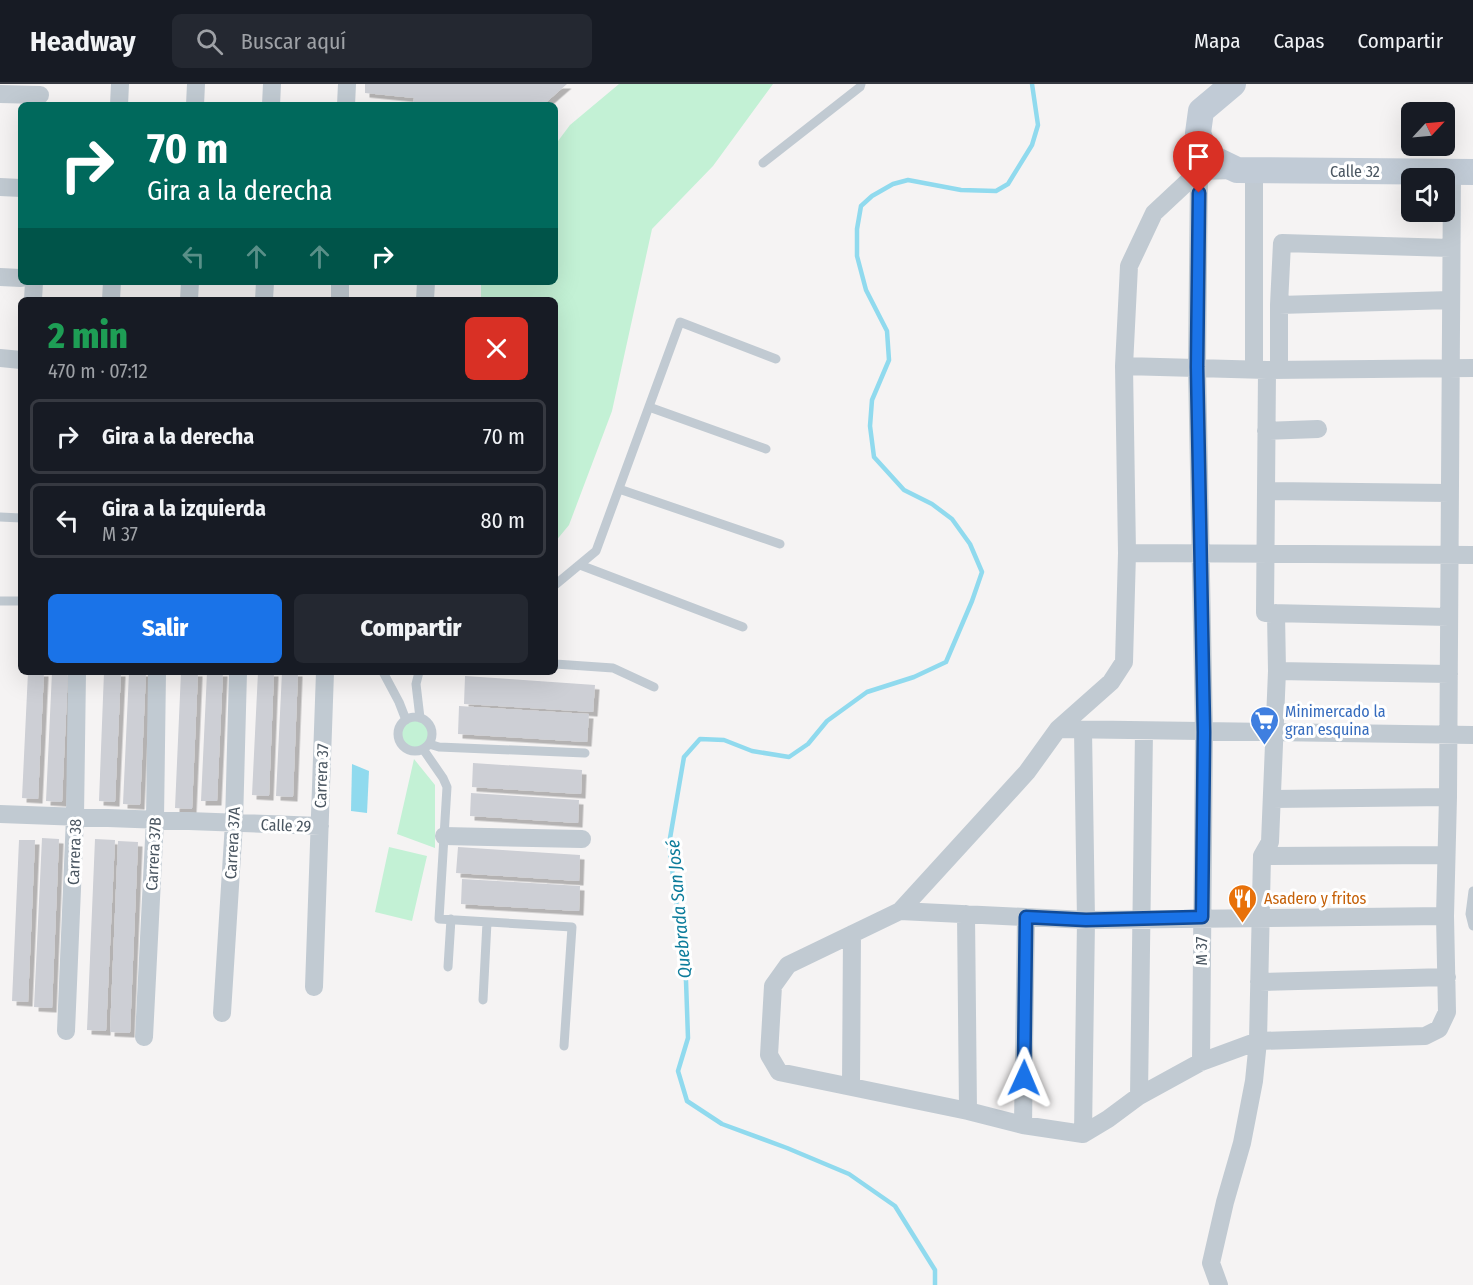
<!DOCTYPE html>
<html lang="es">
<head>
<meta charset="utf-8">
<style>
	body { margin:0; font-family:"Fira Sans Condensed",sans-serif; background:#242831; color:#f1f3f6; height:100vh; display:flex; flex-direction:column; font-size:22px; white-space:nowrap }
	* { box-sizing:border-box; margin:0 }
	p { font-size:20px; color:#9ea1a6 }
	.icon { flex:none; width:33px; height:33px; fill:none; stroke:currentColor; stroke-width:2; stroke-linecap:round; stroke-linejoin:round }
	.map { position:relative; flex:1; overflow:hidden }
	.sheet { position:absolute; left:18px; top:213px; width:540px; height:378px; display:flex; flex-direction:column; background:#171b24; border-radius:9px; box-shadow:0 6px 24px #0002 }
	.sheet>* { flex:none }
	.guide { position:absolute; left:18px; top:18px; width:540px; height:183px; border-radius:9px; box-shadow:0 6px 24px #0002; background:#00695c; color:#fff; overflow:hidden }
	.needle { width:39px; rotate:64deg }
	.fabs { position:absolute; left:1401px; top:18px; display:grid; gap:12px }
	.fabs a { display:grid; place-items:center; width:54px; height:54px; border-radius:9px; background:#171b24; box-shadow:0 6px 24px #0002; font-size:30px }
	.pin { position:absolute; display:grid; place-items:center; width:51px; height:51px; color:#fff; margin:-62px -26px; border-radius:50% 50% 50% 0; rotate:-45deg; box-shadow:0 0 6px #0007 }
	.pin .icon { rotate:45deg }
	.me { position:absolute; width:66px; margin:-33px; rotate:1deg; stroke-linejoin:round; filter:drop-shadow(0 0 4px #0008) }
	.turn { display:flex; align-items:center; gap:21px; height:126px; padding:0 30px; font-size:27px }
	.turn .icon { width:78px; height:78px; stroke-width:2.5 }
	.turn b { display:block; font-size:42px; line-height:51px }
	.lanes { display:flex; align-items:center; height:57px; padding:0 30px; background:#0003; justify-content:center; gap:30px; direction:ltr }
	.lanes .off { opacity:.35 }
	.round { display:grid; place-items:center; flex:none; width:63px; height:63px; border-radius:9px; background:#242831 }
	.headline { display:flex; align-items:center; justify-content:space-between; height:102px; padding:0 30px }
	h1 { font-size:36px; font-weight:800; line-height:45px; color:#1e9e55 }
	.action { display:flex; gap:12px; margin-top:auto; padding:12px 30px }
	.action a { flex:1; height:69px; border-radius:9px; background:#1a73e8; color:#fff; font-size:24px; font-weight:800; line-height:69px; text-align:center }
	.action a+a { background:#242831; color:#f1f3f6 }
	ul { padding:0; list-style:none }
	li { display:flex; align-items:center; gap:18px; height:75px; margin:0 12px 9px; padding:0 18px; border:3px solid #363941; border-radius:9px }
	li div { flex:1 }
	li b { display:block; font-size:22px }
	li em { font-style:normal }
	header { display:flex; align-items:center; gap:36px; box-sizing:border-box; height:84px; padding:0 30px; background:#171b24; border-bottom:2px solid #363941 }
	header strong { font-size:28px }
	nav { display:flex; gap:33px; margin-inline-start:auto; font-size:21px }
	.search { width:420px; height:54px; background:#242831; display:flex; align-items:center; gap:15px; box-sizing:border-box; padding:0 21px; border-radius:9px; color:#9ea1a6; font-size:22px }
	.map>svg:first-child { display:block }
</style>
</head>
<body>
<header>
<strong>Headway</strong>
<div class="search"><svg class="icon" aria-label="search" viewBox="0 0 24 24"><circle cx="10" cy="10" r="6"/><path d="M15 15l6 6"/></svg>Buscar aquí</div>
<nav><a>Mapa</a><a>Capas</a><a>Compartir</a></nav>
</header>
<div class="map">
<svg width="1473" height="1201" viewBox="0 0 1473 1201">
	<defs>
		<filter id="shadow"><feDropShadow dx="4.5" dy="4.5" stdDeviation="0" flood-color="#0004"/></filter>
	</defs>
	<rect width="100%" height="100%" fill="#f5f3f3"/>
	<path fill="#c3f1d5" d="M619 0H773L713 82 652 145 612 327 569 441 555 458V216H481V198H555V61L570 41Z
		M398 650a17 17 0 1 1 34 0a17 17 0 1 1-34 0Z
		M414 675 435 701V764L397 750Z
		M389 763 427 772 412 837 375 828Z"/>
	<path fill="#90daee" d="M352 680 369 687 367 729 351 727Z"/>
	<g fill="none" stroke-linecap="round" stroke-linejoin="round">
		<path stroke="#90daee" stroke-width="4.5" d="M935 1201V1186L895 1122 849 1090 787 1064 722 1040 687 1017 678 987 688 954 686 897 669 760 684 673 700 655 724 656 752 667 789 673 808 660 827 637 867 608 914 593 946 578 972 517 982 488 970 460 952 435 932 420 904 406 874 373 870 342 872 316 889 276 887 247 866 206 857 172V145L861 122 872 112 893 100 908 96 961 106 996 107 1008 100 1032 61 1038 41 1032 0"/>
	</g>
	<path fill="#cdcfd5" filter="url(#shadow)" d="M365 0H567L543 21H413L414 14 365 9Z
		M28 588H44L38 715 22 714Z
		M52 588H68L62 718 46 717Z
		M104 588H121L115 718 99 717Z
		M129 588H146L140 721 123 720Z
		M181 588H198L192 725 175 724Z
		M207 588H223L217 717H201Z
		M258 588H274L269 712 252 711Z
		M282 588H298L293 713 276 712Z
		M465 592 595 601 593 628 464 620Z
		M459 622 589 630 587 658 458 650Z
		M473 679 582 686 581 710 472 703Z
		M471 709 579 716 578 739 470 732Z
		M42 754 59 755 52 924 34 923Z
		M95 755 115 756 106 947 87 946Z
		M19 756H35L28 918 12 917Z
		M118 757 138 758 130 949 110 948Z
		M458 763 580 771 579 797 456 789Z
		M462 795 580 802 579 827 461 820Z"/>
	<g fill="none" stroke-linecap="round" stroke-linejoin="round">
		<path stroke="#c1cad2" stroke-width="9" d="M763 79 860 3 861 0
			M649 323 766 365
			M619 405 780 460
			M0 433 21 434
			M580 481 743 543
			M555 501 596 467 680 238 776 275
			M0 517H21
			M555 580 613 584 654 603
			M383 588 399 618 406 636
			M419 588 416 600 420 634
			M398 650a17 17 0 1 1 34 0a17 17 0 1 1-34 0Z
			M429 660 439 663 585 669
			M423 665 443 694 447 703 439 835 572 843 564 962
			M1473 807 1470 830 1473 842
			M448 883 451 835
			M483 916 487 838"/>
		<path stroke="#c1cad2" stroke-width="18" d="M0 10 40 11
			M119 21 120 0
			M195 21 196 0
			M271 21 272 0
			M346 21 347 0
			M1234 86 1199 87 1154 129 1129 182 1124 282 1127 469 1124 578 1111 598 1058 645 1027 688 900 827 788 881 773 902 769 971 779 988 968 1027 1023 1041 1083 1050 1108 1035 1139 1012 1201 978 1258 957 1425 952 1439 945 1447 928 1445 832 1448 713 1452 88
			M1199 87 1197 283 1204 648 1201 978
			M0 103 21 104
			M0 193 21 194
			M33 216 34 198
			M111 216 112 198
			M189 216 190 198
			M264 216 265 198
			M340 216V198
			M425 216 426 198
			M1279 221 1451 216
			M0 274 21 276
			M1124 282 1267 286 1473 284
			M1254 285V86
			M1279 285V221L1282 159 1451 164
			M1267 286 1265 529 1449 533
			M1266 347 1318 345
			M1266 407 1450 409
			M1127 469 1473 471
			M1277 587 1449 590
			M1058 645 1473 651
			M1083 646 1086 836 1083 1050
			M1272 715 1448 713
			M0 730 320 742
			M444 752 582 755
			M1262 772 1446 771
			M900 827 1086 836 1445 832
			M966 830 968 1027
			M1259 898 1447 893
			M314 903 325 588
			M222 929 234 739 238 588
			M66 947 75 733 77 588
			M144 953 155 736 157 588
			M851 1002 852 850
			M1139 1012 1144 647
			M1023 1041 1026 833
			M1219 1201 1211 1179 1225 1118 1242 1059 1254 997 1258 957 1262 772 1270 758 1277 587 1276 529"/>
		<path stroke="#c1cbd6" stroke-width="26" d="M1233 0 1201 27 1198 49 1206 71 1237 86 1473 88"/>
	</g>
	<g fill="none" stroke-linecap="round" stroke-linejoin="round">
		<defs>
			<path id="route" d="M1024 994 1026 833 1086 836 1202 833 1204 648 1197 283 1199 109"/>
		</defs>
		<use href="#route" stroke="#114b97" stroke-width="15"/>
		<use href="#route" stroke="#1a73e8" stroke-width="10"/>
	</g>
	<defs>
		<symbol id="supermarket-pin" viewBox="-11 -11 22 30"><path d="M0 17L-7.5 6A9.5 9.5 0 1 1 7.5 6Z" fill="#3f7fe0" stroke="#fff"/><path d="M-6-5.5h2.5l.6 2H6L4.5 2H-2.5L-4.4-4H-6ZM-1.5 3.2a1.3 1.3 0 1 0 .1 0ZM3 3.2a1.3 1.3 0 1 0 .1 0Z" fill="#fff"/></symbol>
		<symbol id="restaurant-pin" viewBox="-11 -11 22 30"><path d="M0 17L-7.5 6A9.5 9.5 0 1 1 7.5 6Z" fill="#e8710a" stroke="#fff"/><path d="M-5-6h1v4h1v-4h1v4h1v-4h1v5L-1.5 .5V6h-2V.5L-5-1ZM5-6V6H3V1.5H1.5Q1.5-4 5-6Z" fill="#fff"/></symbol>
	</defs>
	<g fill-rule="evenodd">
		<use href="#supermarket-pin" x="1248" y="620" width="33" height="45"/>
		<use href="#restaurant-pin" x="1226" y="798" width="33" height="45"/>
	</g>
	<g text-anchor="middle" stroke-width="6" stroke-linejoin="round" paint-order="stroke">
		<g font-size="16" fill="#4a5661" stroke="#fff">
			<text x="1355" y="93">Calle 32</text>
			<text transform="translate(321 692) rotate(-88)" y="6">Carrera 37</text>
			<text transform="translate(286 741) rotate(2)" y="6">Calle 29</text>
			<text transform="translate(232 759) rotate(-87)" y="6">Carrera 37A</text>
			<text transform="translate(74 768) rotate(-88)" y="6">Carrera 38</text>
			<text transform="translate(153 770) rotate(-87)" y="6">Carrera 37B</text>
			<text transform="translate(1201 867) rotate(-90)" y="6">M 37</text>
		</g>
		<g font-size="16" fill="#366cbe" stroke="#fff" text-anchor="start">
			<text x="1285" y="633">Minimercado la<tspan x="1285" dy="18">gran esquina</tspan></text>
		</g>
		<g font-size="16" fill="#c56008" stroke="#fff" text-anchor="start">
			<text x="1264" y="820">Asadero y fritos</text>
		</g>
		<g font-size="18" font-style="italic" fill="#0c7c9b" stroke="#fff">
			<text transform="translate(679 825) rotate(-95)" y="6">Quebrada San José</text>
		</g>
	</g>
</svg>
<div class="fabs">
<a><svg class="needle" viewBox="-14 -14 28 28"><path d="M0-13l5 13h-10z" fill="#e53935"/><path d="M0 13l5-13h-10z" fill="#9ea1a6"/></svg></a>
<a><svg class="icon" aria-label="sound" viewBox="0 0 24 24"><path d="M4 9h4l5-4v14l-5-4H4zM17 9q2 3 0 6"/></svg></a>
</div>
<div class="pin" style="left:1199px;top:109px;background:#d93025"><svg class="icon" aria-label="arrive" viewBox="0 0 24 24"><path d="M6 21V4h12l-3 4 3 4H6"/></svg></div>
<svg class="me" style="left:1024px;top:994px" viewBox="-20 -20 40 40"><path d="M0-17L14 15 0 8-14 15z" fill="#1a73e8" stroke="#fff" stroke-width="4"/></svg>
<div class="guide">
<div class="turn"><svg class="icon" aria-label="right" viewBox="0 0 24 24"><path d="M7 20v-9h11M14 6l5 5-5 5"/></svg><div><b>70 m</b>Gira a la derecha</div></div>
<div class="lanes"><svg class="icon off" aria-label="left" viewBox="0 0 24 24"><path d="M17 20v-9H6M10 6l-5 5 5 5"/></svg><svg class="icon off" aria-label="ahead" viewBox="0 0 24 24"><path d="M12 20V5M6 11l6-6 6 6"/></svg><svg class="icon off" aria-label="ahead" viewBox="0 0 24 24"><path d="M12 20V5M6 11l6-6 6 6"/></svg><svg class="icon" aria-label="right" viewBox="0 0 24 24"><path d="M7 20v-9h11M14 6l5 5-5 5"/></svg></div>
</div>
<section class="sheet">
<div class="headline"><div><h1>2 min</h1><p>470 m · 07:12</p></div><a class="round" style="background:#d93025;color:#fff"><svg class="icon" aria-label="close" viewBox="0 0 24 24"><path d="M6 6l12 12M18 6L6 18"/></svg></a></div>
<ul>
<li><svg class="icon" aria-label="right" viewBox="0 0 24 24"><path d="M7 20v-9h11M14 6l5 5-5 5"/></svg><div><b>Gira a la derecha</b></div><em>70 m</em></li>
<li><svg class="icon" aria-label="left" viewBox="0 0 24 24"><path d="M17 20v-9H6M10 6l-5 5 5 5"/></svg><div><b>Gira a la izquierda</b><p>M 37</p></div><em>80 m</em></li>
</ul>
<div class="action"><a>Salir</a><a>Compartir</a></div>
</section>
</div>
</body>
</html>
